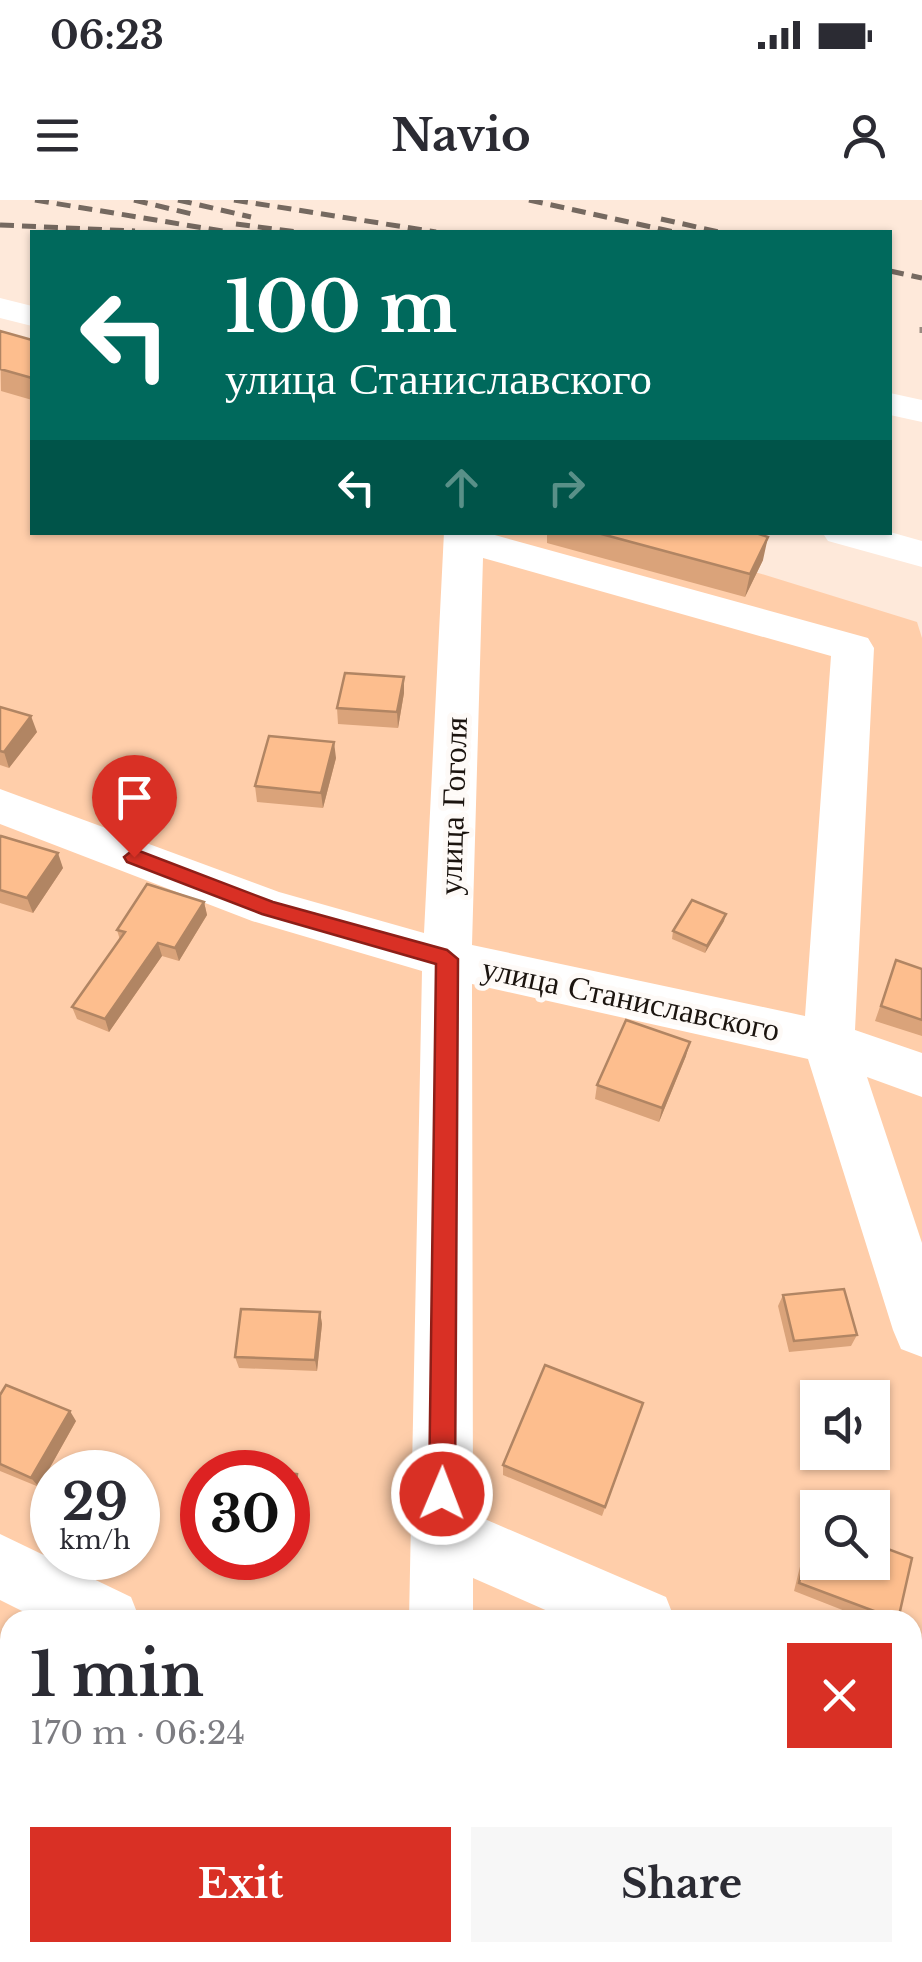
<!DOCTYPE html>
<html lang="en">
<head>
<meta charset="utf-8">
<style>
	body { margin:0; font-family:"Libre Baskerville",serif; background:#f7f7f7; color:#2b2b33; height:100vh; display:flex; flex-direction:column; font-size:38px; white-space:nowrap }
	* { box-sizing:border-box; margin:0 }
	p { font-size:32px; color:#7c7c81 }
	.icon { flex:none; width:55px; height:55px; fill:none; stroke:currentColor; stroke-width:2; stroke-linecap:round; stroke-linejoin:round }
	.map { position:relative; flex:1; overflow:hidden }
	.details { position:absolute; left:0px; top:1410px; width:922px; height:352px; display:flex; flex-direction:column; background:#fff; border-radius:30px 30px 0 0; box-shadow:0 2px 8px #0004 }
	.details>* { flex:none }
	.banner { position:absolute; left:30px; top:30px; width:862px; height:305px; border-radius:0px; box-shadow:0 2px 8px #0004; background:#00695c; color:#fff; overflow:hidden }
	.fabs { position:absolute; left:800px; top:1180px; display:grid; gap:20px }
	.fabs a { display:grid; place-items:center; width:90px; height:90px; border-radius:0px; background:#fff; box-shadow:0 2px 8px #0004; font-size:50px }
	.speed { position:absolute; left:30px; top:1250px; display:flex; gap:20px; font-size:50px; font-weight:700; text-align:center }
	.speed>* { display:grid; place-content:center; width:130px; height:130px; border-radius:50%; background:#fff; box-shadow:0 2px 8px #0004; line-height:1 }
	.speed small { font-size:25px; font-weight:400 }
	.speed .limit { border:15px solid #d22; background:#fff; color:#111 }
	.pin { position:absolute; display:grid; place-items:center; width:85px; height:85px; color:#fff; margin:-102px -42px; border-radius:50% 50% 50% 0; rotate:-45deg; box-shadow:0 0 10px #0007 }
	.pin .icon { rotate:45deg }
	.me { position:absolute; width:110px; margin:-55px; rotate:1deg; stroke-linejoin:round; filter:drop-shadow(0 0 8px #0008) }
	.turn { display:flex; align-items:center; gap:35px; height:210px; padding:0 30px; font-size:45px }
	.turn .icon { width:130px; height:130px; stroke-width:2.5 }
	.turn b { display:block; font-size:70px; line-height:85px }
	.lanes { display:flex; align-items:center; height:95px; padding:0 30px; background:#0003; justify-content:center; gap:50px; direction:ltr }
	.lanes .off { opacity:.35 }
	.round { display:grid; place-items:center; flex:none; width:105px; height:105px; border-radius:0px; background:#f7f7f7 }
	.summary { display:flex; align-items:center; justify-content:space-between; height:170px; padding:0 30px }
	h1 { font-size:60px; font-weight:700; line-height:75px }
	.button { display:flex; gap:20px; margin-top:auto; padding:20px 30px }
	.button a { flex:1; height:115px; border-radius:0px; background:#d93025; color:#fff; font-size:40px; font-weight:700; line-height:115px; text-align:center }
	.button a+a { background:#f7f7f7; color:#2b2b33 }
	.status { display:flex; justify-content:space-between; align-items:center; height:70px; padding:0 50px; background:#fff; direction:ltr }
	.status svg { height:28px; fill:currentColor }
	header { display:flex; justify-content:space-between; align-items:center; height:130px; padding:0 30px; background:#fff; font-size:45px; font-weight:700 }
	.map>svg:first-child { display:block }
</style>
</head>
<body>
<div class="status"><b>06:23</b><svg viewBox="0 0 49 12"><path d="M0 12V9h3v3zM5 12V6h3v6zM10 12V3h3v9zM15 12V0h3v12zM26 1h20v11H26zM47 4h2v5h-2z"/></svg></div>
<header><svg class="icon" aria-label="menu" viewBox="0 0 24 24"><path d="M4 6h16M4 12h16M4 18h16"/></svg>Navio<svg class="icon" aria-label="person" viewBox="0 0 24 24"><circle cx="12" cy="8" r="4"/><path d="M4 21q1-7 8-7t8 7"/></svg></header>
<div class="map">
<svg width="922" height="1762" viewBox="0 0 922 1762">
	<rect width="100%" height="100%" fill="#fee9da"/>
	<path fill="#ffceaa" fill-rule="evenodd" d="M0 136 32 146V332L629 333 917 422 922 438V1762H0ZM818 1198H872V1252H818ZM52 1272H138V1358H52ZM202 1272H288V1358H202ZM818 1308H872V1362H818ZM10 1420H912V1752H10Z"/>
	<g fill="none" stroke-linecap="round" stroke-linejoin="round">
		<path stroke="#9a8b81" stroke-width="5" stroke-dasharray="8 4" stroke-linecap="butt" d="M922 127V133"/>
		<path fill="#fff" fill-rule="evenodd" d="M0 98 32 106V126L0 118Z
			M890 193 922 200V222L890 215Z
			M444 332H484L868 438 874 448 855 830 922 853V897L867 877 922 1043V1157L901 1149 893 1130 808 859 472 784 473 1314 666 1397 675 1420H568L473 1378V1420H409L422 771 252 721 0 624V589L279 692 424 733ZM483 358 831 456 805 816 472 745Z
			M822 332H890L922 341V367L828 341Z
			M0 1334 131 1397 140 1420H40L0 1400Z
			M912 1503 922 1507V1575L912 1571Z
			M398 1752H470V1762H398Z"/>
		<path stroke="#756960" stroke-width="5" stroke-dasharray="14 8" stroke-linecap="butt" d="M35 0 228 32
			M134 0 192 14
			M178 0 251 17
			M234 0 436 32
			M529 0 674 32
			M661 19 719 32
			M236 24 297 32
			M0 25 135 31
			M890 71 922 78"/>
	</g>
	<path fill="#daa37a" d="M0 131 32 140V200L1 191Z
		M547 332H753L763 360 745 397 547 343Z
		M404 477V493L398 528 338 524 337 508Z
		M0 507 37 532 9 568 0 565Z
		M336 558 323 608 257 602 255 586Z
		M95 593 174 602 153 628 99 609Z
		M0 638 63 668 33 713 0 703Z
		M204 702 207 715 179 761 162 756 109 832 77 819 72 807 120 740 117 730Z
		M724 721 705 753 672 739 673 731Z
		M896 760 922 769V836L875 821Z
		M686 856 659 922 595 899 597 885Z
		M783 1095 857 1135 851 1146 789 1152 778 1106Z
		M320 1112 322 1124 317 1171 239 1168 235 1157Z
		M0 1195 76 1221 39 1287 0 1271Z
		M643 1203 602 1316 503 1275V1265Z
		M815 1322 898 1420H868L794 1391 809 1330Z
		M676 1752H736L733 1762H697Z"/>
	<path fill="#b18563" d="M768 337 763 360 745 397 750 374Z
		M404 477V493L398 528 397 512Z
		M31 516 37 532 9 568 4 552Z
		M334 542 336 558 323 608 321 593Z
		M170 586 174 602 153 628 149 613Z
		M58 653 63 668 33 713 27 698Z
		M204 702 207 715 179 761 175 748Z
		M726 714 724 721 705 753 707 746Z
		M158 743 162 756 109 832 105 819Z
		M690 842 686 856 659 922 662 908Z
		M320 1112 322 1124 317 1171 315 1160Z
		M70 1211 76 1221 39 1287 31 1278Z
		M297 1274 300 1284 292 1340 289 1332Z"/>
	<path fill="#fdbe8e" stroke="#b18563" stroke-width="2.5" d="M0 131 32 140V178L0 169Z
		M594 332H753L768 337 750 374Z
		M345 473 404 477 397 512 337 508Z
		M0 507 31 516 4 552 0 551Z
		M269 536 334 542 321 593 255 586Z
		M116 567 170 586 149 613 95 593Z
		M1 636 58 653 27 698 0 690V638Z
		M147 684 204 702 175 748 158 743 105 819 72 807 125 732 117 730Z
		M692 700 726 714 707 746 673 731Z
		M896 760 922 769V820L881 806Z
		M626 820 690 842 662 908 597 885Z
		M844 1089 857 1135 794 1141 783 1095Z
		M241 1109 320 1112 315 1160 235 1157Z
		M545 1165 643 1203 605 1307 503 1265Z
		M6 1185 70 1211 31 1278 0 1264V1195Z
		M219 1268 277 1272H218Z
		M288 1273 297 1274 289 1332H288Z
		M815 1322 818 1323V1362H872V1343L912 1358 898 1420 799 1383Z
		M684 1752H736L733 1762H705Z"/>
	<path fill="#d93025" stroke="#8d1f18" stroke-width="2.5" d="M134 649 273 702 447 750 458 759 455 1294 452 1303 442 1307 432 1303 429 1294 436 764 262 714 127 662 124 657Z"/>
	<g text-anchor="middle" stroke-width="10" stroke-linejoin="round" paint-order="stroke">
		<g font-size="32" fill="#1b140f" stroke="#fefaf7">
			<text transform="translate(453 606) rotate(-88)" y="11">улица Гоголя</text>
			<text transform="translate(631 799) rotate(12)" y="11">улица Станиславского</text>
		</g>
	</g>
</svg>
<div class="fabs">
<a><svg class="icon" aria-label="sound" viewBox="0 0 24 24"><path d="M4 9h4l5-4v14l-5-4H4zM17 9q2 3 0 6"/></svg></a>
<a><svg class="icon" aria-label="search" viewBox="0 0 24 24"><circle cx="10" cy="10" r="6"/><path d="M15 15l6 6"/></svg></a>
</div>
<div class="speed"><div>29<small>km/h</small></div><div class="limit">30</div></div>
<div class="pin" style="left:134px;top:657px;background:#d93025"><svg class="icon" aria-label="arrive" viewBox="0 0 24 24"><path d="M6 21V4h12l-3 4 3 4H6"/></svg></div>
<svg class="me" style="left:442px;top:1294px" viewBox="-20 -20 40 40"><circle r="17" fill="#d93025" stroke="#fff" stroke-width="3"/><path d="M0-11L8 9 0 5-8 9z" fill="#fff"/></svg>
<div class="banner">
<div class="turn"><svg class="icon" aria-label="left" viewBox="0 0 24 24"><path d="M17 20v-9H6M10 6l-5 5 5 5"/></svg><div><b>100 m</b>улица Станиславского</div></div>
<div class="lanes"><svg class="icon" aria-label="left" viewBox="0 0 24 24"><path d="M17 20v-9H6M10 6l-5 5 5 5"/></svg><svg class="icon off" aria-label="ahead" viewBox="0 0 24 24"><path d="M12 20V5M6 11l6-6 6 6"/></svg><svg class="icon off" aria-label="right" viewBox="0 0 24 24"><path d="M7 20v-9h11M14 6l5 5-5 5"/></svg></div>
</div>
<section class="details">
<div class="summary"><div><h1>1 min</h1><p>170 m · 06:24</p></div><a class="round" style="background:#d93025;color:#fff"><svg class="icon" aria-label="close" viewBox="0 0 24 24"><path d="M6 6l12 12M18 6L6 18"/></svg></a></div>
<div class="button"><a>Exit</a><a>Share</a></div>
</section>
</div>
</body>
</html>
